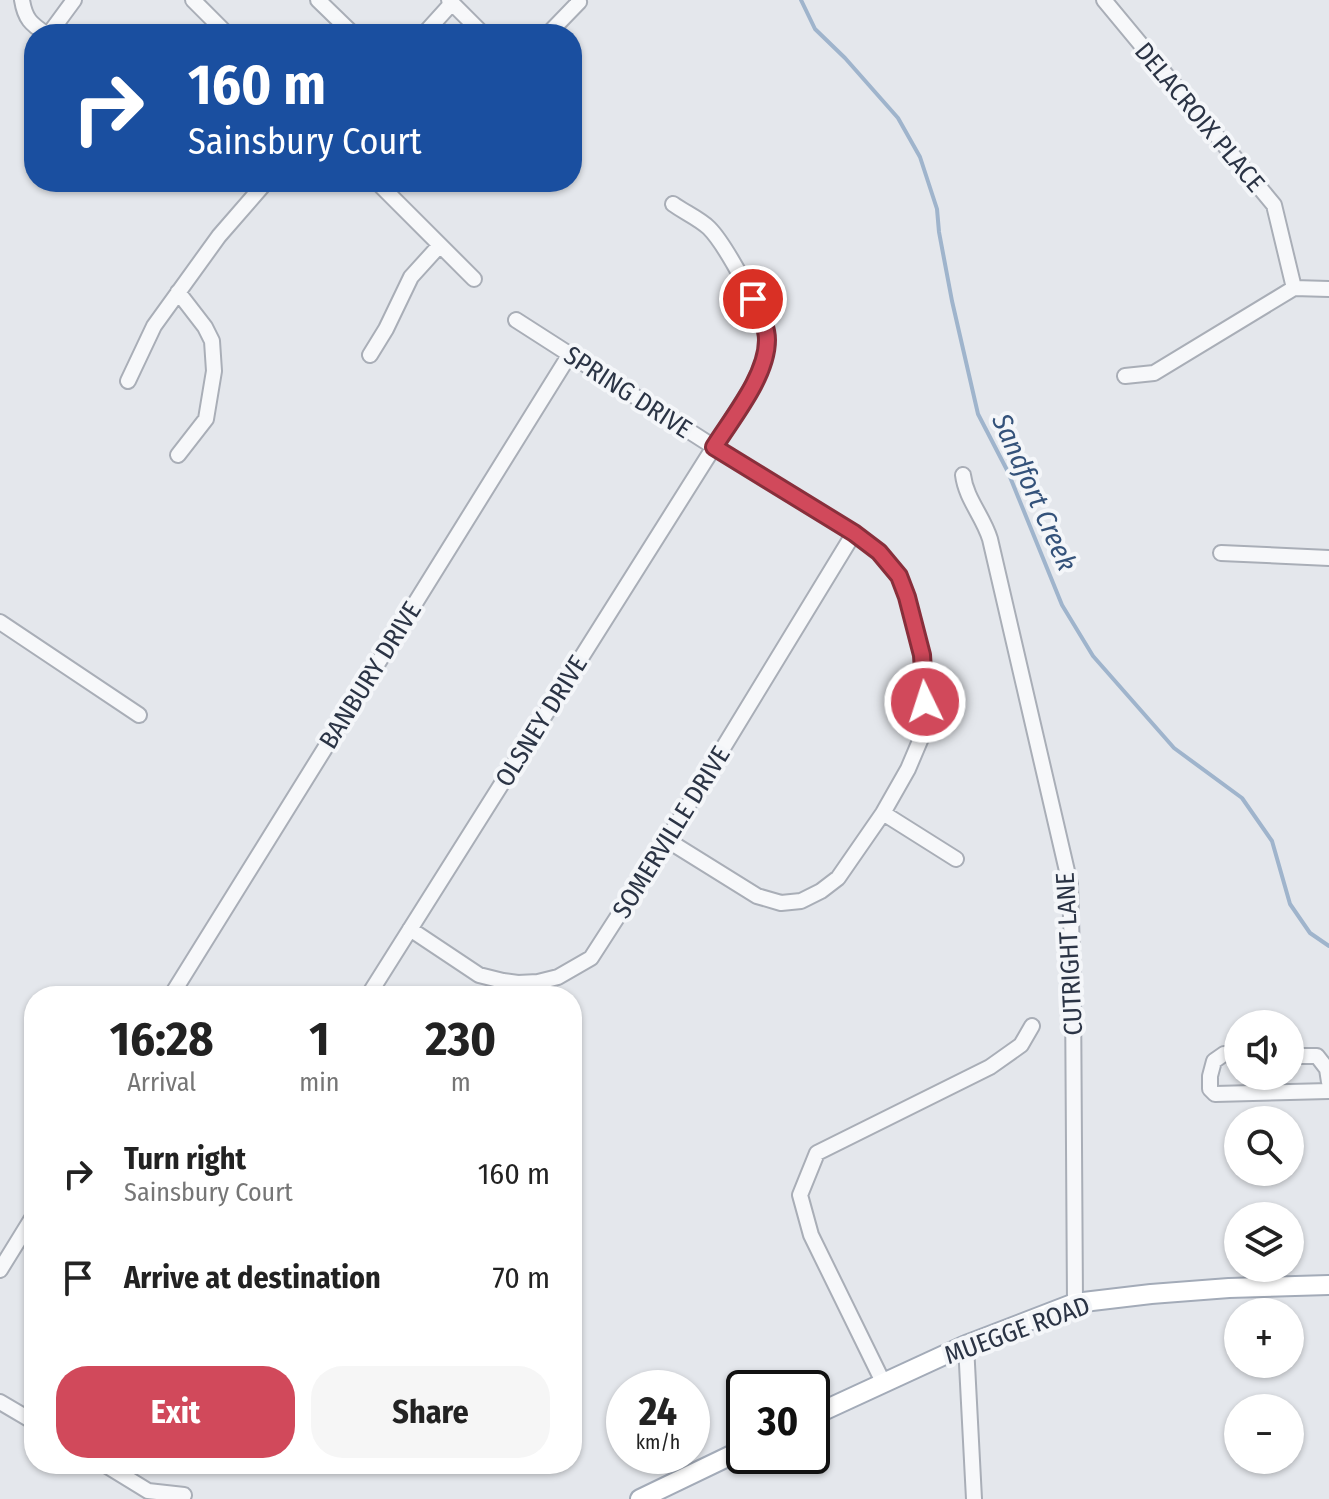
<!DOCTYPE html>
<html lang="en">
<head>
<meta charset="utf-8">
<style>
	body { margin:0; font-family:"Fira Sans Condensed",sans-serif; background:#f6f6f6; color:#222; height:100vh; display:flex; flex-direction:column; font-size:30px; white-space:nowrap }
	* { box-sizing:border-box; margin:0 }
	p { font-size:26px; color:#767676 }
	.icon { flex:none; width:44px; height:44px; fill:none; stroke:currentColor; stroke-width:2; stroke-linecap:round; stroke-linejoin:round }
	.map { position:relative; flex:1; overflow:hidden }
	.panel { position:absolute; left:24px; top:986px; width:558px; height:488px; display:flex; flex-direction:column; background:#fff; border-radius:32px; box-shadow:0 2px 6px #0004 }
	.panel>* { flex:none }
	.top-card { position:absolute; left:24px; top:24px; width:558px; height:168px; border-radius:32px; box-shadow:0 2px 6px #0004; background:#1a4fa0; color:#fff; overflow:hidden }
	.buttons { position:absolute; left:1224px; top:1010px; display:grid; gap:16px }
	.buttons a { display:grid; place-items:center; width:80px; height:80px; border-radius:50%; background:#fff; box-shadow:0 2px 6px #0004; font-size:40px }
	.speed { position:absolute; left:606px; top:1370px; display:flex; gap:16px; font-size:40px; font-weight:700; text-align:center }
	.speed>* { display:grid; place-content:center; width:104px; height:104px; border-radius:50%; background:#fff; box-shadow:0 2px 6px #0004; line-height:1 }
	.speed small { font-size:20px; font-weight:400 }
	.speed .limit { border:4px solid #111; border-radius:12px; background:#fff; color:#111 }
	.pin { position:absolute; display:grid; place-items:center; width:68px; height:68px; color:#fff; margin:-34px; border:4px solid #fff; border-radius:50%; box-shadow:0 2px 8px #0007 }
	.me { position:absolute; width:88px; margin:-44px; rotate:356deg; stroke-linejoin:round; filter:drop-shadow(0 0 6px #0008) }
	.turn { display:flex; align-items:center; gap:28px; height:168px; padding:0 32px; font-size:36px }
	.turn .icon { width:104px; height:104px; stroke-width:2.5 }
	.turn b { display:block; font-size:56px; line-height:68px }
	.eta { display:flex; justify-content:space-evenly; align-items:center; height:136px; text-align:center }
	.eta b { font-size:48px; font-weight:700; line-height:56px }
	.action { display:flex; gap:16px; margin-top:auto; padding:16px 32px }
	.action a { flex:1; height:92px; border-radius:32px; background:#d1495b; color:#fff; font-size:32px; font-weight:700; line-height:92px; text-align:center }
	.action a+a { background:#f6f6f6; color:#222 }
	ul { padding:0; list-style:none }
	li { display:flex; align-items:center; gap:24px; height:104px; padding:0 32px }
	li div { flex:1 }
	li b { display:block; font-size:30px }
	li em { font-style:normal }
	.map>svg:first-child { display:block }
</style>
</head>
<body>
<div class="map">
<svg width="1329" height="1499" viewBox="0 0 1329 1499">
	<rect width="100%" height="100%" fill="#e4e7ec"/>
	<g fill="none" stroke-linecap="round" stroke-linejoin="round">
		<path stroke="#9fb4cc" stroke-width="4" d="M801 0 815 29 845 58 898 118 920 157 937 209 939 232 952 301 978 414 1008 472 1062 605 1093 656 1174 748 1242 798 1272 841 1290 904 1310 933 1329 946"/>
		<defs>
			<path id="minor" d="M22 0C25 19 31 24 46 34
				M193 0 227 34
				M318 0 353 34
				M449 0 483 34
				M1104 0 1274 205 1294 288
				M49 34 74 0
				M424 34 452 3
				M548 34 579 2 578 0
				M377 182 474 279
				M516 320 714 447 854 533 879 552 899 576 907 597 922 655 925 702 922 736 908 769 883 813 838 878 821 891 801 901 781 903 757 896 667 840
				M370 355 386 329 411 277 440 245
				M1125 376 1154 373 1294 288 1329 289
				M128 381 154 326 219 236 266 182
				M178 455 206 419 214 371 212 341 205 327 178 292
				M963 475C966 499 983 516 990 539L1070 884 1073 989 1075 1303
				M1221 553 1329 558
				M0 622 139 715
				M883 813 956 859
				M410 929 479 975 503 981 518 983 538 982 558 977 591 958 667 840 854 533
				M171 996 570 354
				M368 996 753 385C759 371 768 354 767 338 765 316 725 244 709 228 700 219 684 212 673 204
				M1238 1054H1224L1214 1061 1210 1076V1089L1215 1094 1329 1091
				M1290 1056H1317L1327 1069 1329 1082
				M0 1270 34 1215
				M966 1345 974 1499
				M883 1382 811 1235 800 1195 817 1153 990 1067 1021 1045 1032 1026
				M0 1402 34 1422
				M104 1464 148 1491 184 1495"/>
			<path id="major" d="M812 1416 966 1345 1075 1303 1151 1294 1229 1288 1329 1285
				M640 1499 744 1449"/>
		</defs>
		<use href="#minor" stroke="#a9aeb7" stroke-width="18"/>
		<use href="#major" stroke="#a3abb8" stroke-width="22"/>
		<use href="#minor" stroke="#f7f8fa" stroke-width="14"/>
		<use href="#major" stroke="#fff" stroke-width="18"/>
	</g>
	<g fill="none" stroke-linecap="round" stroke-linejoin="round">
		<defs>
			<path id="route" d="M753 299C759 312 767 326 767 340 767 376 732 418 714 447L854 533 879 552 899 576 907 597 922 655 925 702"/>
		</defs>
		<use href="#route" stroke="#882f3b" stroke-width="20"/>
		<use href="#route" stroke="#d1495b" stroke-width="14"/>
	</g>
	<g text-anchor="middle" stroke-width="8" stroke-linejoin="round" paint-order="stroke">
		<g font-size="26" fill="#2b3445" stroke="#f4f6f9">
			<text transform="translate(1200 117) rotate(50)" y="9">DELACROIX PLACE</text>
			<text transform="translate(628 392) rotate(33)" y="9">SPRING DRIVE</text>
			<text transform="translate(370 675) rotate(-58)" y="9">BANBURY DRIVE</text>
			<text transform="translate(541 721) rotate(-58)" y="9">OLSNEY DRIVE</text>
			<text transform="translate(671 832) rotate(-58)" y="9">SOMERVILLE DRIVE</text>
			<text transform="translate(1069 954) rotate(-93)" y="9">CUTRIGHT LANE</text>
			<text transform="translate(1017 1330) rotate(-20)" y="9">MUEGGE ROAD</text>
		</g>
		<g font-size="28" font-style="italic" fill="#34527a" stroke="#f4f6f9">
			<text transform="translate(1035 492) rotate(66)" y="10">Sandfort Creek</text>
		</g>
	</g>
</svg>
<div class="buttons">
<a><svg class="icon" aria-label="sound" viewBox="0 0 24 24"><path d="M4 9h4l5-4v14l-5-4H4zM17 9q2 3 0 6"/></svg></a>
<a><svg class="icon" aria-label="search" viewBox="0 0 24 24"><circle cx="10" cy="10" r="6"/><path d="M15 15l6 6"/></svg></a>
<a><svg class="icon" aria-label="layers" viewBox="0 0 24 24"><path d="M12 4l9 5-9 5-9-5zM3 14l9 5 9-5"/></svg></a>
<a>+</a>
<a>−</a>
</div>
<div class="speed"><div>24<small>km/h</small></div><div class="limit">30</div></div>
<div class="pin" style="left:753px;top:299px;background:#d93025"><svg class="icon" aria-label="arrive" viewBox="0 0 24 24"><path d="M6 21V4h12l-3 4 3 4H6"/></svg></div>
<svg class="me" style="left:925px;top:702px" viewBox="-20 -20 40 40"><circle r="17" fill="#d1495b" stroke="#fff" stroke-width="3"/><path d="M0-11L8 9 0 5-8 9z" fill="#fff"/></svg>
<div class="top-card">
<div class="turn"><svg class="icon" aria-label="right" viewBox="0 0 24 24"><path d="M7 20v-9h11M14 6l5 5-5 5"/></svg><div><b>160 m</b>Sainsbury Court</div></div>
</div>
<section class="panel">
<div class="eta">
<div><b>16:28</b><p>Arrival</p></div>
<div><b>1</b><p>min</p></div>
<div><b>230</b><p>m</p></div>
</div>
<ul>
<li><svg class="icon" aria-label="right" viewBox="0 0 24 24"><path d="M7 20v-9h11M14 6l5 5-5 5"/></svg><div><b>Turn right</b><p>Sainsbury Court</p></div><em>160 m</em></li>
<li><svg class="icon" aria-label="arrive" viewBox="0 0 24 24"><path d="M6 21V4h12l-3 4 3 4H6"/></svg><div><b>Arrive at destination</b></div><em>70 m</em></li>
</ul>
<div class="action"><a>Exit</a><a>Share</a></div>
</section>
</div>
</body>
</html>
